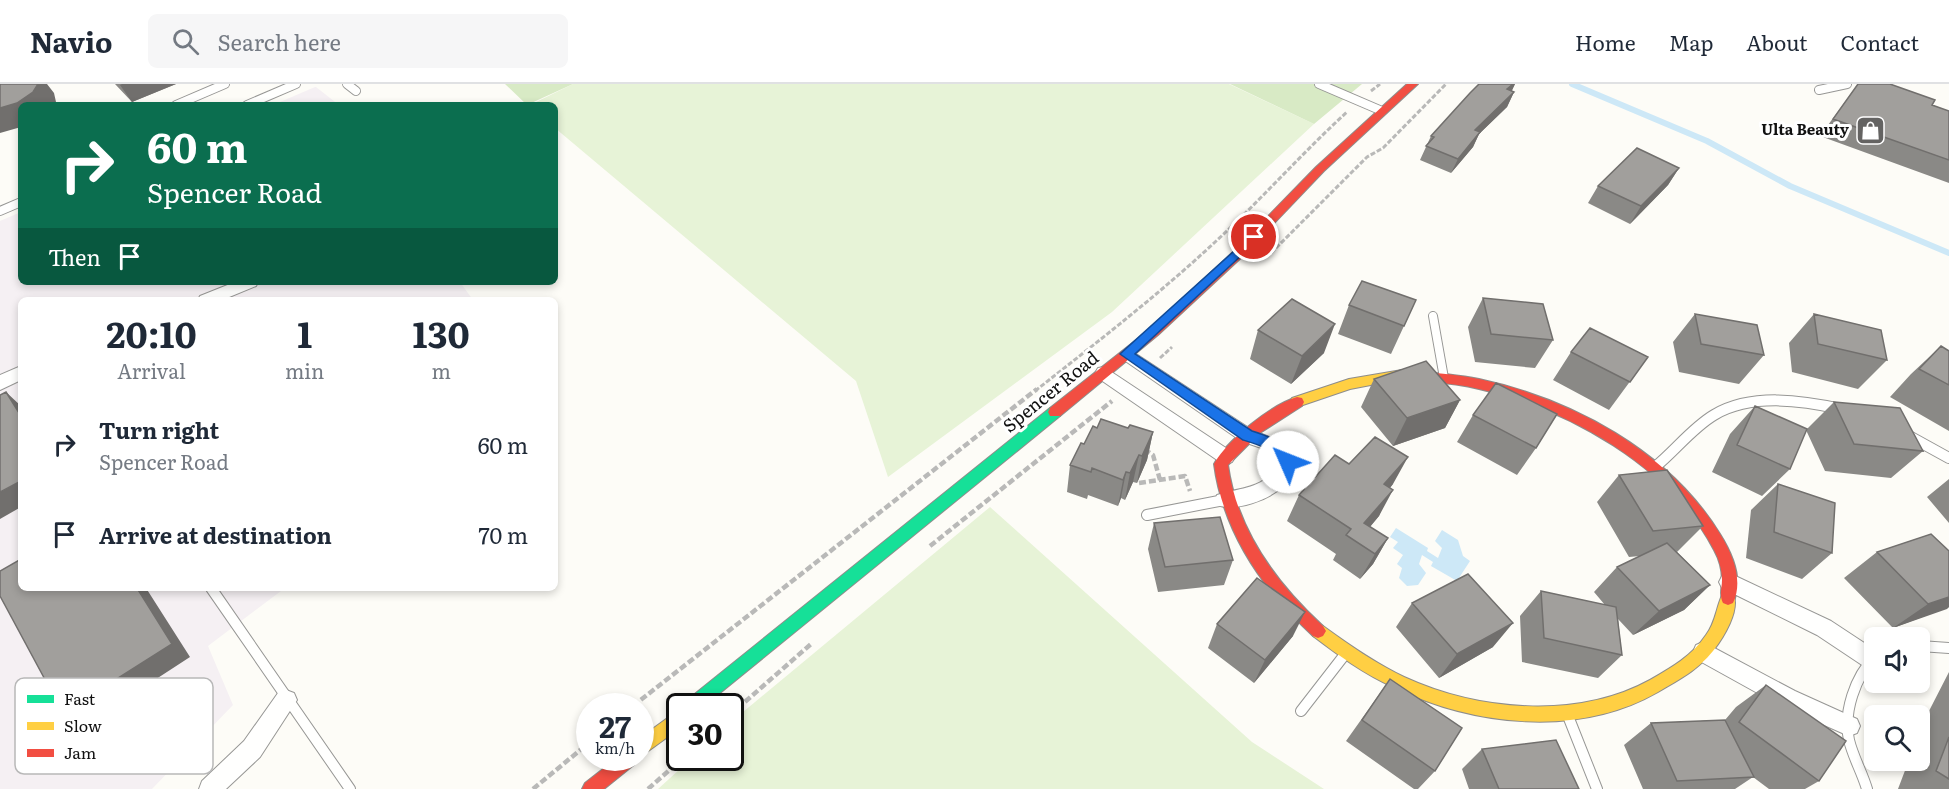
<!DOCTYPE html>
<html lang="en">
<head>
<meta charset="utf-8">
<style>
	body { margin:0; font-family:Literata,serif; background:#f6f6f7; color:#1f2937; height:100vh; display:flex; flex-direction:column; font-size:22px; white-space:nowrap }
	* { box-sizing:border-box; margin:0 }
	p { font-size:20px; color:#747a83 }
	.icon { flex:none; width:33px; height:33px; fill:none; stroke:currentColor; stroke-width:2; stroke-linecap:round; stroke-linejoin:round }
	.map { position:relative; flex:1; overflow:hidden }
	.side { position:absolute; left:18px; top:213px; width:540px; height:294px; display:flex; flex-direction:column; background:#fff; border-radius:9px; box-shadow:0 3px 9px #0003 }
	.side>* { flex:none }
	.hud { position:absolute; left:18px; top:18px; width:540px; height:183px; border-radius:9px; box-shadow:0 3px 9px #0003; background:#0b6e4f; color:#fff; overflow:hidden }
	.controls { position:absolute; left:1864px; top:543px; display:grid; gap:12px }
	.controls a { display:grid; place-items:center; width:66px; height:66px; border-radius:9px; background:#fff; box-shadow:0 3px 9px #0003; font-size:30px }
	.speed { position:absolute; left:576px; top:609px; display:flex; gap:12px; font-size:30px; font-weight:700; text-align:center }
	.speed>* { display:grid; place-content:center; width:78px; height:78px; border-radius:50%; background:#fff; box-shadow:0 3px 9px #0003; line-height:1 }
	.speed small { font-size:15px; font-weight:400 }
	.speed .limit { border:3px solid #111; border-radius:9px; background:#fff; color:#111 }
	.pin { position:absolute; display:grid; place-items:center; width:51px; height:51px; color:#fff; margin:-26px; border:3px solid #fff; border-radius:50%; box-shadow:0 2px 6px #0007 }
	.me { position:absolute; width:66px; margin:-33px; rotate:314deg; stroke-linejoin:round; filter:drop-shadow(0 0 4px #0008) }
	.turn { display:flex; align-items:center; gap:21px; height:126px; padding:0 30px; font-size:27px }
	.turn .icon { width:78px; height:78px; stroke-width:2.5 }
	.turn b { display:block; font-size:42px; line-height:51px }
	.then { display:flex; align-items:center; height:57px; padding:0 30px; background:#0003; gap:12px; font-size:22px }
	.eta { display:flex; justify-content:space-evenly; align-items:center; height:102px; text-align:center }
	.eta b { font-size:36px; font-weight:700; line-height:42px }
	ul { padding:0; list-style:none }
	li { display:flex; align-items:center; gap:18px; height:90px; padding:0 30px }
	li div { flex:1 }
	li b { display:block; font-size:22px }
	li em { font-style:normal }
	header { display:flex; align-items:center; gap:36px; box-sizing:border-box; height:84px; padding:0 30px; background:#fff; border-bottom:2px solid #e0e1e3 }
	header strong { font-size:28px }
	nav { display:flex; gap:33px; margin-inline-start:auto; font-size:21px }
	.search { width:420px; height:54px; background:#f6f6f7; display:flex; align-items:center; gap:15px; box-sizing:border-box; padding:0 21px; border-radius:9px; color:#747a83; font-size:22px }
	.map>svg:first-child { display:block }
</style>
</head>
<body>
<header>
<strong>Navio</strong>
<div class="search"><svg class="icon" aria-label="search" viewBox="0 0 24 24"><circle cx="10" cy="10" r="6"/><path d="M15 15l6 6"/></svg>Search here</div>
<nav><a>Home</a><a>Map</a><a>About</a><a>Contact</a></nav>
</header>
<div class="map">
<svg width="1949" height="705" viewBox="0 0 1949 705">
	<rect width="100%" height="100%" fill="#fdfcf7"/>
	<path fill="#f5f0f3" d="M316 3 339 21H273L315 3Z
		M21 128V198H460L473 216H21V504H285L208 562 233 621 152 705H0V137Z"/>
	<path fill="#e7f3d7" d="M573 0H1229L1314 40 1112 228 888 393 856 297 555 44V21H530Z
		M990 423 1252 658 1324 705H658L692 674H730L731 638Z"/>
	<path fill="#d8eac5" d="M505 0H573L527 21Z
		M1230 0H1362L1314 40Z"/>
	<path fill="#cde8f7" d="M1396 444 1428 464 1427 467 1438 474 1442 464 1435 457 1442 446 1458 456 1463 472 1470 477 1457 497 1431 482 1433 478 1422 471 1419 480 1426 489 1418 501 1407 502 1399 494 1402 484 1397 480 1403 471 1393 464 1398 458 1390 453Z"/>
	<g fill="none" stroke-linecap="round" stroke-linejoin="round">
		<path stroke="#cde8f7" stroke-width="6" d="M1572 0 1707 57 1790 102 1949 169"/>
		<defs>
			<path id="lane-far1" d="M347 0 356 7
				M1319 0 1382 27
				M1819 6 1847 0
				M176 21 225 0
				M247 21 296 0
				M0 127 21 118
				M1433 232 1444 294"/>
			<path id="lane" d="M1909 352 1949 374
				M1655 383C1675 367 1692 344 1714 331 1751 309 1801 316 1841 325
				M1147 431 1224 416
				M211 504 350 705
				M1920 562 1949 564
				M1301 627 1346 569
				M1568 632 1597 705
				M1867 705C1862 688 1853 673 1849 656 1843 629 1855 592 1875 573"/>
			<path id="street" d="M235 198H258L256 202 222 216H198L200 212Z
				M1127 264 1252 346 1282 358 1297 378C1293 387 1290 395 1283 402 1269 416 1236 428 1217 421L1215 416 1217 411C1241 403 1267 405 1279 378L1264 365 1241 357 1121 274 1119 270Z
				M21 282V296L0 306V291Z
				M1104 283 1232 368 1235 373 1232 378 1226 380 1220 378 1098 294 1095 289 1098 284Z
				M1729 489 1831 537 1875 566V584L1865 583 1817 551 1722 504 1719 498 1722 492Z
				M1703 558 1795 607 1857 635 1860 642 1857 649 1849 652 1779 621 1696 575 1693 568 1696 561Z
				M286 606 294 609 297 616 260 673 226 705H199L202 697 244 657 278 609Z"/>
			<path id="fast" d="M1055 323 1062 328 1060 332 704 622H684L686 617 1050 324Z"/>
			<path id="slow" d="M1402 286 1407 288 1408 291 1407 294 1350 305 1297 323 1290 318 1292 314 1349 295Z
				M1728 507 1733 509C1741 526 1723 554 1713 567 1698 586 1678 596 1658 608 1578 654 1474 642 1393 603 1364 590 1338 571 1313 552L1310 547 1313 542 1318 540 1323 542C1349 561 1375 579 1404 593 1478 627 1577 636 1650 596 1671 584 1692 572 1706 551 1716 538 1716 523 1723 509Z
				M680 625V644L640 673V654Z"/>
			<path id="jam" d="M1407 0H1418L1324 87 1242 173 1158 251 1060 332H1050L1048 328 1050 324 1150 245 1234 167 1316 83Z
				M1402 286C1428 288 1454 290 1479 295 1572 315 1669 367 1720 450 1732 469 1744 496 1733 519L1728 521 1723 519C1719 511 1722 504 1722 496 1722 486 1719 475 1714 466 1671 383 1567 324 1479 305 1463 301 1446 299 1429 298 1419 297 1407 298 1397 294L1396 291 1397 288Z
				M1297 313 1302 314 1304 318 1302 322 1260 349 1228 381C1237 446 1276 499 1323 542L1326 547 1323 552 1318 554 1313 552C1263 506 1223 448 1214 380 1227 356 1271 321 1297 313Z
				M617 674H637L635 680 604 705H582L585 699Z"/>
		</defs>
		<use href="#lane-far1" stroke="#979795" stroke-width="10"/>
		<use href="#lane" stroke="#979795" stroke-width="12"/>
		<use href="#street" stroke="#979795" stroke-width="2"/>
		<use href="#fast" stroke="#8e8d8b" stroke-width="2"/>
		<use href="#slow" stroke="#8e8d8b" stroke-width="2"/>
		<use href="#jam" stroke="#8e8d8b" stroke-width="2"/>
		<path stroke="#b9b9b8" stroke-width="3" stroke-dasharray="5 2" stroke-linecap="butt" d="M1371 7 1380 0
			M1271 169 1367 73 1383 64 1446 0
			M1160 274 1172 263
			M1035 307C1096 259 1157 212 1214 159 1260 117 1301 70 1347 28"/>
		<path stroke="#b9b9b8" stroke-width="4.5" stroke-dasharray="7 3" stroke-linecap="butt" d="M1144 365 1153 371 1160 396
			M1139 399 1185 392 1190 407
			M930 462 1112 317
			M633 622 1037 305
			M730 631 811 560
			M533 705 590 658
			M648 705 683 674"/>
		<use href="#lane-far1" stroke="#fffffe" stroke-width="8"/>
		<use href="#lane" stroke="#fffffe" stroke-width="10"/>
		<use href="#street" fill="#fffffe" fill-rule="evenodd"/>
		<use href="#fast" fill="#16e098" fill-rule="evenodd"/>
		<use href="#slow" fill="#ffcf43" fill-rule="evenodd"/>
		<use href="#jam" fill="#f24e42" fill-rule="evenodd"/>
	</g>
	<path fill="#8a8986" d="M115 0H176L132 18Z
		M1479 0H1515L1511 7 1514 8 1507 23 1479 50 1473 63 1451 89 1420 76 1431 52Z
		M1858 0 1932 21 1949 27V99L1820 52Z
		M1679 84 1668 101 1630 140 1588 119 1598 102Z
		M1483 214 1553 256 1535 284 1475 278 1468 243Z
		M1416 216 1391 270 1338 250 1349 221Z
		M1695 230 1764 271 1739 300 1679 288 1673 258Z
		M1814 230 1887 276 1858 305 1792 288 1789 259Z
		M1258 246 1324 269 1291 300 1250 275Z
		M1941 262 1949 267V347L1890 313 1911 290Z
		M1571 268 1648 273 1609 326 1553 296Z
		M1374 295 1460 316 1445 344 1393 362 1361 323Z
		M1834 318 1923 367 1891 394 1825 387 1806 346Z
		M1755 322 1790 385 1762 412 1712 388 1730 350Z
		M1473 331 1536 364 1517 391 1457 358Z
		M1128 344 1153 348 1147 376 1137 399 1133 398 1125 416 1121 414 1118 422 1088 411 1087 415 1067 408 1070 381 1084 360Z
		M1619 391 1703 442 1677 468 1710 501 1684 526 1633 551 1618 535 1622 571 1598 594 1522 578 1520 532 1541 507 1605 521 1594 508 1617 483 1640 472 1629 473 1597 418Z
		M1949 395V439L1927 413Z
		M1393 400 1390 404 1379 432 1370 443 1388 454 1373 480 1360 495 1333 476 1336 470 1287 437 1299 411Z
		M1778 400 1832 469 1802 495 1746 474 1751 426Z
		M1154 439 1233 476 1224 501 1158 508 1148 465Z
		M1949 467V523L1893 544 1844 494 1877 468Z
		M1412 519 1493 563 1439 594 1396 543Z
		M1217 540 1293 552 1254 599 1208 564Z
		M1949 588V705H1898L1909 676H1920V649L1930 625Z
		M1390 595 1435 687 1418 705H1414L1346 657Z
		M1766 601 1819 697 1805 705H1769L1753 693 1735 705H1643L1624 661 1651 639 1725 636 1736 623Z
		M1482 665 1579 705H1469L1462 685Z"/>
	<path fill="#716f6d" d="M38 0H47L54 9 56 18 54 21H21V43L0 49V24Z
		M122 0H176L132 18 120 1Z
		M1513 0H1515L1510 11 1507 5Z
		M1514 8 1507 23 1479 50 1473 63 1451 89 1458 75 1475 46Z
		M1679 84 1668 101 1630 140 1641 122Z
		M1335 240 1324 269 1291 300 1302 272Z
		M6 308 21 322V332Z
		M1460 316 1445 344 1393 362 1407 334Z
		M1153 348 1147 376 1137 399 1142 372Z
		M1139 371 1133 398 1125 416 1130 389Z
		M1408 373 1393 400 1370 427 1384 400Z
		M1126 388 1121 414 1118 422 1123 396Z
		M21 397V423L0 435V408Z
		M1393 406 1379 432 1357 458 1364 439Z
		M1388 454 1373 480 1360 495 1375 470Z
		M1710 501 1684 526 1633 551 1659 527Z
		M137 504H146L190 573 84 642 63 629Z
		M1949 513V523L1947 525 1893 544 1928 520Z
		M1305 528 1293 552 1254 599 1265 576Z
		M1513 539 1493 563 1439 594 1457 570Z"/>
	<path fill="#a19f9c" stroke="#716f6d" stroke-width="1.5" d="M0 0H38L33 8 17 19 0 24Z
		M1479 0H1513L1507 5 1514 8 1475 46 1480 48 1458 75 1426 62 1434 53 1431 52 1470 9Z
		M1858 0H1890L1935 16 1932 21 1949 27V76L1833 35Z
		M1637 64 1679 84 1641 122 1598 102Z
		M1362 197 1416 216 1404 242 1349 221Z
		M1483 214 1543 220 1553 256 1491 250Z
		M1292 215 1335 240 1302 272 1258 246Z
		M1695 230 1757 241 1764 271 1701 260Z
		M1814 230 1881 246 1887 276 1818 260Z
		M1590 244 1648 273 1630 298 1571 268Z
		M1941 262 1949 267V301L1919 285Z
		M1426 277 1460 316 1407 334 1374 295Z
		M1496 299 1557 330 1536 364 1473 331Z
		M6 308 21 332V397L0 408V311Z
		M1834 318 1900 324 1923 367 1854 360Z
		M1755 322 1807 345 1790 385 1737 361Z
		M1101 335 1128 344 1130 341 1153 348 1142 372 1139 371 1130 389 1126 388 1123 396 1092 384 1091 388 1070 381 1081 359 1084 360 1093 342 1097 344Z
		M1375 353 1408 373 1384 400 1393 406 1364 439 1388 454 1375 470 1346 451 1351 445 1299 411 1335 371 1349 380Z
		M1667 386 1703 442 1653 447 1619 391Z
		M1778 400 1835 419 1832 469 1774 448Z
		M1220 433 1233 476 1165 483 1154 439Z
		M1931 450 1949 467V513L1928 520 1877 468Z
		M1667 459 1710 501 1659 527 1617 483Z
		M21 475V504H137L172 560 63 629 0 512V487Z
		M1468 490 1513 539 1457 570 1412 519Z
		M1257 494 1305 528 1265 576 1217 540Z
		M1541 507 1616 523 1622 571 1544 554Z
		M1390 595 1462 644 1435 687 1362 636Z
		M1766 601 1846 657 1819 697 1739 638Z
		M1725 636 1754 693 1677 697 1651 639Z
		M1949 653V695L1936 687Z
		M1556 656 1579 705H1499L1482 665Z"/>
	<path fill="#1a73e8" stroke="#114b97" stroke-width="1.5" d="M1254 149 1260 153 1258 156 1135 270 1252 347C1272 353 1285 359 1295 378L1288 383 1283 382C1274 365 1260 361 1243 356L1120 270Z"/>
	<defs>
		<symbol id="shop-square" viewBox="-11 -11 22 22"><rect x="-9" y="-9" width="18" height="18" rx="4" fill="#646362" stroke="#fff"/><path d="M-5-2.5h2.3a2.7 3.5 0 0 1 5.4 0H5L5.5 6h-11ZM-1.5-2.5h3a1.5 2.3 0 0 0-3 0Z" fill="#fff"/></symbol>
	</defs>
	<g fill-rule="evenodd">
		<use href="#shop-square" x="1854" y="30" width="33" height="33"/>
	</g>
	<g text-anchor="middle" stroke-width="6" stroke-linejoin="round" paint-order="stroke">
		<g font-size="15" font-weight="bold" fill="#111" stroke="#fff" text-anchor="end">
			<text x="1849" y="51">Ulta Beauty</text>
		</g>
		<g font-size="18" fill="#111" stroke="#fff">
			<text transform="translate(1051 308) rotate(-39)" y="6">Spencer Road</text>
		</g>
	</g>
	<rect x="15" y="594" width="198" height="96" rx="9" fill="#fff" stroke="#b8b8b8" stroke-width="1.5"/>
	<rect x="27" y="611" width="27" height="8" fill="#16e098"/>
	<rect x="27" y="638" width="27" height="8" fill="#ffcf43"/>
	<rect x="27" y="665" width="27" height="8" fill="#f24e42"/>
	<g font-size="16" fill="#111">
		<text x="64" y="621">Fast</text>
		<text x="64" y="648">Slow</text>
		<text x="64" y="675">Jam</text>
	</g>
</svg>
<div class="controls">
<a><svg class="icon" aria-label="sound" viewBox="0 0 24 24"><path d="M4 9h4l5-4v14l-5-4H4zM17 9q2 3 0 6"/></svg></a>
<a><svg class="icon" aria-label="search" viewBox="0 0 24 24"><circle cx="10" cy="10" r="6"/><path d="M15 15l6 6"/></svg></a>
</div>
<div class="speed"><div>27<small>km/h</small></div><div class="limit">30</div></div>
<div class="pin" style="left:1254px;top:153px;background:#d93025"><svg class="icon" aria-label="arrive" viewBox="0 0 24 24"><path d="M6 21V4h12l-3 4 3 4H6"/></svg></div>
<svg class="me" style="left:1288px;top:378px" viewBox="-20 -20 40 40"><circle r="19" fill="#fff"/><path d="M0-13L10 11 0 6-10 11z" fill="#1a73e8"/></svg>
<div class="hud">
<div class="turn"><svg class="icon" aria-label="right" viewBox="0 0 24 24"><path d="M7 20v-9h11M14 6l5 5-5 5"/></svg><div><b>60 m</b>Spencer Road</div></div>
<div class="then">Then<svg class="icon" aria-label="arrive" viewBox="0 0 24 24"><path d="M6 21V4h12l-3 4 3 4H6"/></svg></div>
</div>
<section class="side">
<div class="eta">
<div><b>20:10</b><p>Arrival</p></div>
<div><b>1</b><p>min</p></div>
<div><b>130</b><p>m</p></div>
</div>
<ul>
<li><svg class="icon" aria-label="right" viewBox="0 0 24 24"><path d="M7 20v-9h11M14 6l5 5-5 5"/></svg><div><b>Turn right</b><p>Spencer Road</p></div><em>60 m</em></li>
<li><svg class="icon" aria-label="arrive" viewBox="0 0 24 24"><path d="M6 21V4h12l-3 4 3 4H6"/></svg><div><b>Arrive at destination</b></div><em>70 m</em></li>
</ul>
</section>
</div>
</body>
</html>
